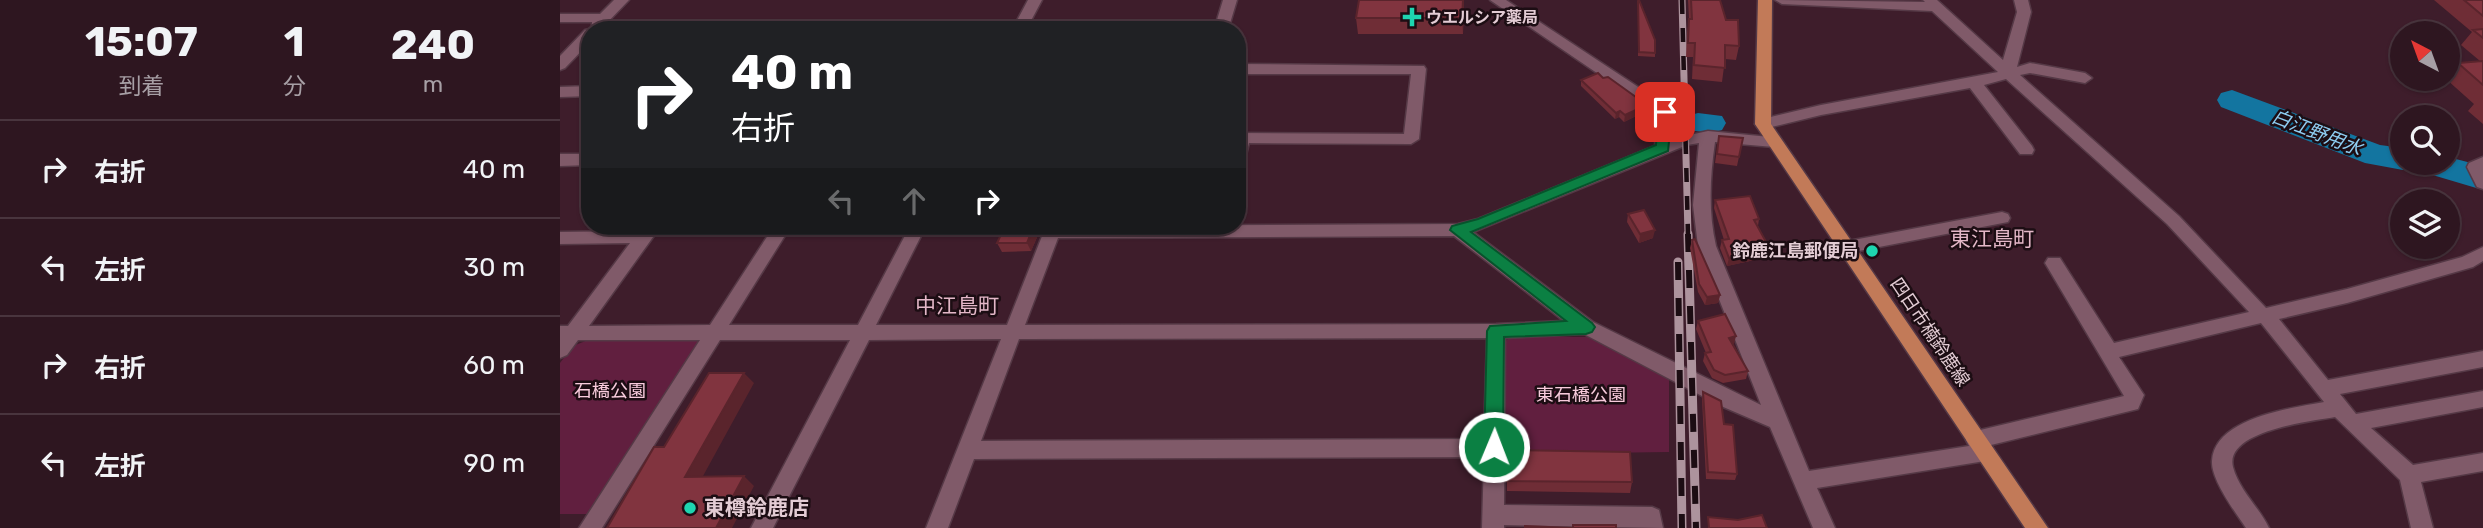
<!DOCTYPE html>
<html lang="ja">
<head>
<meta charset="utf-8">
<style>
	body { margin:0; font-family:Rubik,"Noto Sans JP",sans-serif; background:#3a232d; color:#f1f3f6; height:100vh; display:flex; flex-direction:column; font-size:26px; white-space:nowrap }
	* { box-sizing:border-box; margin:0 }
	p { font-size:23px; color:#a79fa5 }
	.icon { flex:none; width:38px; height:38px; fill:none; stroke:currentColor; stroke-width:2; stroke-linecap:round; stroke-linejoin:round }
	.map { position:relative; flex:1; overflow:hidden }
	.sheet { display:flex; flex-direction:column; background:#2e1620; width:560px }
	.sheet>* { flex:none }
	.top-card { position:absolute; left:21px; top:21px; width:665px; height:214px; border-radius:28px; box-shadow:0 2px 5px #0004,0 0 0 2px #49353e; background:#202124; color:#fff; overflow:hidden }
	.needle { width:46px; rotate:319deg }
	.buttons { position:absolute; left:1830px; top:21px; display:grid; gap:14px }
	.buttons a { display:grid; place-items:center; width:70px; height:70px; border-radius:50%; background:#2e1620; box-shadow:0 2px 5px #0004,0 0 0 2px #49353e; font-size:35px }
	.pin { position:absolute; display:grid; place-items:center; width:60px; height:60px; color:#fff; margin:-30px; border-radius:14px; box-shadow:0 4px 10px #0006 }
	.me { position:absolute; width:77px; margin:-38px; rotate:1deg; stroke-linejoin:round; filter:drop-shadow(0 0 5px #0008) }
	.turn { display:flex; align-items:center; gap:24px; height:147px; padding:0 35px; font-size:32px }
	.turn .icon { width:91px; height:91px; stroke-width:2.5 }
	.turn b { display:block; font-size:49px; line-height:60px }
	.lanes { display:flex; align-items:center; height:66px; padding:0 35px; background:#0003; justify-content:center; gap:35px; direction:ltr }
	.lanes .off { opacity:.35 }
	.eta { display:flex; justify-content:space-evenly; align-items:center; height:119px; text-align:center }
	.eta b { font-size:42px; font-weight:700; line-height:49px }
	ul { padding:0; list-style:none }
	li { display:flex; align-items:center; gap:21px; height:98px; padding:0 35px; border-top:2px solid #49353e }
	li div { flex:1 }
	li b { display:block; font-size:26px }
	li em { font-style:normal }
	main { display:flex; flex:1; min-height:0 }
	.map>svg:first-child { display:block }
</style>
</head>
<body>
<main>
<section class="sheet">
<div class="eta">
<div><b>15:07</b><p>到着</p></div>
<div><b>1</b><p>分</p></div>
<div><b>240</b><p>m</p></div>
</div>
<ul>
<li><svg class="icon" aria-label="right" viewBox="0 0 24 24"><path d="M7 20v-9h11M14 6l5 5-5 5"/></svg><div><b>右折</b></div><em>40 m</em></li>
<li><svg class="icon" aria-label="left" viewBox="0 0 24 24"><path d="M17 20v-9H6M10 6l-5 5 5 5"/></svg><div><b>左折</b></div><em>30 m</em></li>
<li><svg class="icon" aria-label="right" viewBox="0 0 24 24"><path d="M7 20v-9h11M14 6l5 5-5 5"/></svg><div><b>右折</b></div><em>60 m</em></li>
<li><svg class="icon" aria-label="left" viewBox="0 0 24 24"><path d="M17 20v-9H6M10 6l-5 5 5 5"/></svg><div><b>左折</b></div><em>90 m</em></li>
</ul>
</section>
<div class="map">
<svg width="1923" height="528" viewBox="0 0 1923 528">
	<rect width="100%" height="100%" fill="#3e1d2b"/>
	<path fill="#611f3f" d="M951 337H1036L1109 374V452L965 454 944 436V342Z
		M137 339 138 345 30 514H0V363L13 346 28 340Z"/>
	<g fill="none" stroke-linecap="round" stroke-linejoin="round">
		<path fill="#1375a0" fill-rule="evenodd" d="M1672 90 1820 145 1843 148V163H1888V157L1923 166V190L1849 168 1843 170 1805 163 1661 107 1657 100 1661 93Z
			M1138 113 1162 116 1166 123 1162 130 1151 133 1127 130 1123 123 1127 116Z"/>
		<defs>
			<path id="minor" d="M54 0H69L42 28H32V22H0V14H40Z
				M468 0H482L466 30H452Z
				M663 0H677L668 30H654Z
				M930 0H946L1110 108 1113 112 1111 139 1148 131 1220 138 1222 142 1214 147 1155 142C1150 177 1148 211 1156 246L1249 471 1409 446 1406 440 1409 434 1416 431 1564 396 1488 268 1485 263 1488 258H1500L1554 343 1689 312 1607 224 1446 79 1424 85 1472 146 1474 150 1472 154H1460L1410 88 1261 115 1203 129 1198 128 1195 124 1198 120 1261 105 1438 72 1372 11 1222 4 1215 0 1365 2 1363 0H1377L1443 60 1457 12 1454 0H1468L1471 12 1457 67 1470 63 1525 73 1532 78 1525 83 1470 73 1460 75 1619 216 1706 308 1787 289 1902 257 1923 247V261L1913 267 1787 303 1719 319 1768 380 1923 351V367L1780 394 1796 414 1923 391V407L1811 428 1853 465 1923 453V471L1861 482 1873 528H1851L1840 480 1775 417C1752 421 1664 431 1673 467 1679 490 1699 507 1709 528H1686C1676 513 1651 480 1652 461 1654 418 1731 408 1764 402L1701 323 1559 357 1584 395 1578 409 1431 445 1435 452 1432 458 1425 461 1257 488 1275 528H1253L1210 427 1161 406 1024 334 945 338 944 505 1092 507 1099 510 1103 528 944 525V528H922L924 457 414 459 388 528H366L441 339 309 340 213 528H191L290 340H160L42 528H19L140 340H18L7 355 0 358V326H8L70 243 0 244V232L80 231 84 226H101L29 326 150 325 214 226H231L169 325H298L350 226H366L316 325H447L486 226 898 224 918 219 1095 146 1097 114ZM1139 143 1133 205 1138 246 1201 405 1033 322 913 232 1127 145ZM894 236 1004 321 936 324 465 325 498 238ZM927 338 924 439 421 441 459 339Z
				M30 29 34 30H30V42L5 68 0 70V56L25 30Z
				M677 64 864 66 866 69 859 139 851 144 689 143 685 159 677 164V133L844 134 851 74H677Z
				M30 86V96L0 97V87Z
				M0 154H30V165L0 166Z
				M1923 157V189L1917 187 1907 167 1909 163Z
				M1442 212 1448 214 1450 218 1448 222 1288 253 1282 252 1279 247 1282 242 1288 241Z"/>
			<path id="major" d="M1198 0H1212L1211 124 1488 528H1465L1195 124Z"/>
		</defs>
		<use href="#minor" stroke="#553946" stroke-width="3"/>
		<use href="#major" stroke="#553946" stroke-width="3"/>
		<use href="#minor" fill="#805a69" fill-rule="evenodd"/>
		<use href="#major" fill="#c27a58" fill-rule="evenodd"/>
		<defs>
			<path id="rail-far1" d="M1122 0 1128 235"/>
			<path id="rail" d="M1128 234 1136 528
				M1118 262 1122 528"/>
		</defs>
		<use href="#rail-far1" stroke="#ad939d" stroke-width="7"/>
		<use href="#rail" stroke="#ad939d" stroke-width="9"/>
		<use href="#rail-far1" stroke="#1c0d13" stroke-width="4.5" stroke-dasharray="14" stroke-linecap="butt"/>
		<use href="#rail" stroke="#1c0d13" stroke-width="6" stroke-dasharray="18" stroke-linecap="butt"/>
	</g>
	<path fill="#6f2d36" d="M799 0H904L903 34H798L796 18Z
		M1128 0H1160L1166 20 1179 46 1176 60 1165 59 1162 82 1132 79 1133 57H1126L1127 33 1129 19Z
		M1874 0H1923V124L1908 111 1914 104 1886 79H1888V75L1898 63 1920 61 1901 45 1912 32Z
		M1078 5 1095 53V57L1078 56Z
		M1043 78 1087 105 1086 111 1064 122 1059 117 1055 119 1021 86V80Z
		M1159 136 1183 138 1177 166 1155 163Z
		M1155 200 1199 219 1198 226 1210 249 1208 257 1167 266 1160 248 1162 240H1164L1154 208Z
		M1068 214 1093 238 1079 243 1067 222Z
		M445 226H482L471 251 442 252 437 243Z
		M1132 240 1160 295 1158 303 1145 305 1138 292 1130 248Z
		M1138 321 1174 344H1173L1188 371 1186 379 1163 383 1152 378 1143 361 1145 353H1146L1136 329Z
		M1143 392 1164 424 1177 474 1175 480 1146 479 1142 399Z
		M947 450 1072 482 1070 493 947 491Z"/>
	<path fill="#5a242c" d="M903 0H904L903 34 902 18Z
		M429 23 432 30H425Z
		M1087 105 1086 111 1064 122 1065 115Z
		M1060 111 1059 117 1055 119 1056 113Z
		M474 226H482L471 251 467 243Z
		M1095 230 1093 238 1079 243 1080 234Z
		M1210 249 1208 257 1167 266 1169 258Z
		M1160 295 1158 303 1145 305 1147 297Z
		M1176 336 1174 344 1167 346 1169 338Z
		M184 373 194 383 137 487 125 477Z
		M184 476 194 486 172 528H156Z"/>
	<path fill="#81343f" stroke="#5a242c" stroke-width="2" d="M799 0H903L902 18H796Z
		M1079 0 1095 40V53L1079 52 1078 1Z
		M1131 0H1160L1166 20H1178L1179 46 1165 45V68L1134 65 1135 43H1128L1129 19H1132Z
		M1904 0H1923V16Z
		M429 23 425 30H356L360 24Z
		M1923 29V38L1913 30Z
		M1923 61V85L1898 63Z
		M1038 73 1043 78 1048 77 1087 105 1065 115 1060 111 1056 113 1021 80Z
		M1159 136 1183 138 1179 157 1157 154Z
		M1190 196 1199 219 1194 220 1210 249 1169 258 1162 240 1169 239 1155 200Z
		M1084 210 1095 230 1080 234 1068 214Z
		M445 226H474L467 243H437Z
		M1135 239 1160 295 1147 297 1139 284 1132 240Z
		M1165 314 1176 336 1169 338 1188 371 1165 375 1154 370 1145 353 1151 352 1138 321Z
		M149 373H184L125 477 184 476 156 528H47L94 447H104Z
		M1143 392 1161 401 1164 424 1173 425 1177 474 1148 472Z
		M947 450 1070 452 1072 482 946 481Z
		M1202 515 1207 528H1149L1148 517 1178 520Z
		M1013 525H1056V528H1013Z
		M965 526 1012 528H965Z"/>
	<path fill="#0b8043" stroke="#07532c" stroke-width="2" d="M1105 108 1112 112 1108 151 911 232 1032 323 1035 327 1032 332 1026 334 944 337 943 447 940 453 934 455 927 453 924 447 927 331 930 326 1006 321 890 230 892 226 918 219 1096 145 1098 112Z"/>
	<g fill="#1ed5b0" stroke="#1c0d13" stroke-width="2.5">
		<path d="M848.5 6.5h7v7h7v7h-7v7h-7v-7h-7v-7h7z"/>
		<circle cx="1312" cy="251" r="7"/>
		<circle cx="130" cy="508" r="7"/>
	</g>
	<g text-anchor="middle" stroke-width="5" stroke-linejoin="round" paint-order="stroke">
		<g font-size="16" font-weight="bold" fill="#e3ccd4" stroke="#1c0d13" text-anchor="start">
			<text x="866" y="23">ウエルシア薬局</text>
		</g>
		<g font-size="18" font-weight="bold" fill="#e3ccd4" stroke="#1c0d13" text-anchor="end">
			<text x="1298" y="257">鈴鹿江島郵便局</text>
		</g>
		<g font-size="18" fill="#e3ccd4" stroke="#1c0d13">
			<text transform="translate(1370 332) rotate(56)" y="6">四日市楠鈴鹿線</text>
		</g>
		<g font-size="18" fill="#f8cbdc" stroke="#1c0d13">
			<text x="50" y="397">石橋公園</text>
			<text x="1021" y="401">東石橋公園</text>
		</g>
		<g font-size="19" font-style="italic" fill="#8ecdf1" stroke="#1c0d13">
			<text transform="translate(1757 132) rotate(21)" y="7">白江野用水</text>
		</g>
		<g font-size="21" fill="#e3b7c7" stroke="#1c0d13">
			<text x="1432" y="246">東江島町</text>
			<text x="397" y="313">中江島町</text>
		</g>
		<g font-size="21" font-weight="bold" fill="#e3ccd4" stroke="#1c0d13" text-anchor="start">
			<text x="144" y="515">東樽鈴鹿店</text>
		</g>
	</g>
</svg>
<div class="buttons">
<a><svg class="needle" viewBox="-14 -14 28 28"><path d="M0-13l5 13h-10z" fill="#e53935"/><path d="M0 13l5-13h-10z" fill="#a79fa5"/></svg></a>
<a><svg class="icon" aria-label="search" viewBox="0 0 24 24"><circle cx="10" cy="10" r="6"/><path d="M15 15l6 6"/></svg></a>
<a><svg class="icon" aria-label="layers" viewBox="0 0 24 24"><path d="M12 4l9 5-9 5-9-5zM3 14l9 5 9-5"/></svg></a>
</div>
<div class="pin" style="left:1105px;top:112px;background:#d93025"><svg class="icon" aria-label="arrive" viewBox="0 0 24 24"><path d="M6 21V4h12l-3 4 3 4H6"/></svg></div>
<svg class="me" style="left:934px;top:447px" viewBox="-20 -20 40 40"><circle r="17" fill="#0b8043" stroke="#fff" stroke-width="3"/><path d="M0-11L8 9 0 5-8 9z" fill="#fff"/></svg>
<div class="top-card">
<div class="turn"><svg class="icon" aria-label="right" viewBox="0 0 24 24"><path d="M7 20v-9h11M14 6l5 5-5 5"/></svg><div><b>40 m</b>右折</div></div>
<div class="lanes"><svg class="icon off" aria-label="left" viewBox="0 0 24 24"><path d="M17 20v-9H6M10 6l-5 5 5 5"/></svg><svg class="icon off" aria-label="ahead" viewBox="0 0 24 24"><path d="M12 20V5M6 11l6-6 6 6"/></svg><svg class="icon" aria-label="right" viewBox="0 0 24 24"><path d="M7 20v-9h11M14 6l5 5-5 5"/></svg></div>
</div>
</div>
</main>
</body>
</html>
